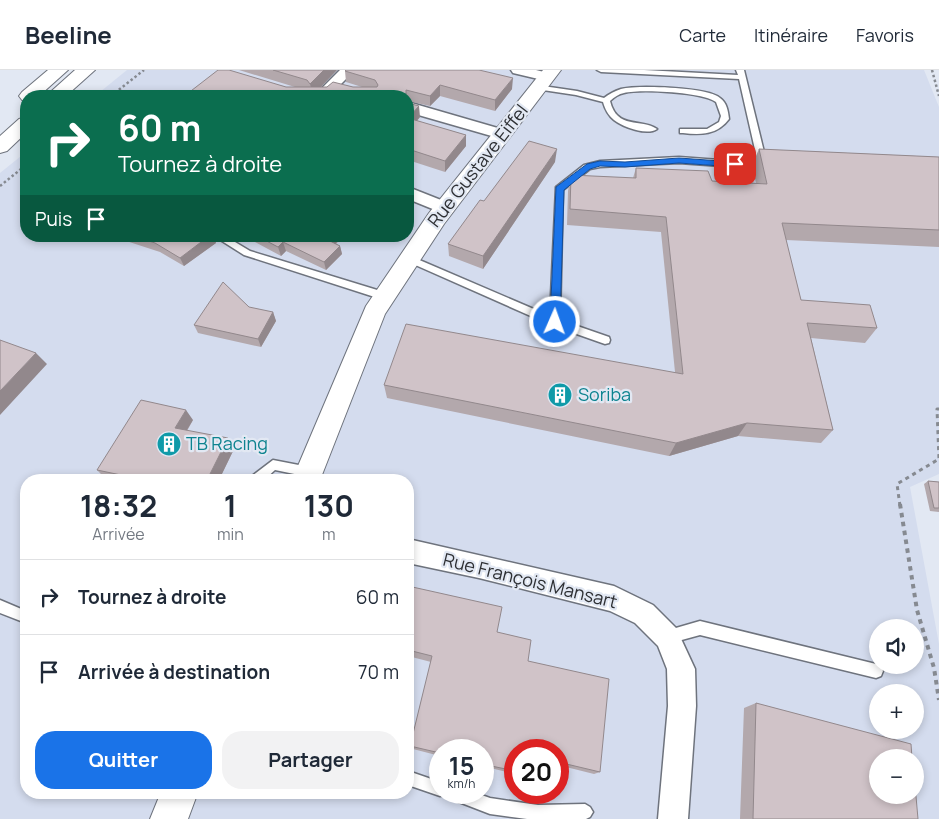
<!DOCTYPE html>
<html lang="fr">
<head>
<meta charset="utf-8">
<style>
	body { margin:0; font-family:Manrope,sans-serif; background:#f2f2f3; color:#1f2937; height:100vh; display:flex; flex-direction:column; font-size:19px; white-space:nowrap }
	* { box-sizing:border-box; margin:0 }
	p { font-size:16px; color:#747a83 }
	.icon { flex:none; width:28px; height:28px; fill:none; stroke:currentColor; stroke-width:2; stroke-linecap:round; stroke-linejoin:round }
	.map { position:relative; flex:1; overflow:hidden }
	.panel { position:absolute; left:20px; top:404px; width:394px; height:325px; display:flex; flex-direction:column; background:#fff; border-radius:20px; box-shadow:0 2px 8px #0003 }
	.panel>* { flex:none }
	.top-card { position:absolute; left:20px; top:20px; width:394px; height:152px; border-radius:20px; box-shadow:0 2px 8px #0003; background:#0b6e4f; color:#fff; overflow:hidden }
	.buttons { position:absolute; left:869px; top:549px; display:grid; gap:10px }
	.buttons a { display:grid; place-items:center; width:55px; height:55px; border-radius:50%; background:#fff; box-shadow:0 2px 8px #0003; font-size:25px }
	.speed { position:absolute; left:429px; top:669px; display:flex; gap:10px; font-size:25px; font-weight:700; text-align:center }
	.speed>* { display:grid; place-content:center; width:65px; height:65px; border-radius:50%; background:#fff; box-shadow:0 2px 8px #0003; line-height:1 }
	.speed small { font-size:12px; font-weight:400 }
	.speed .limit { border:8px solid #d22; background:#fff; color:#111 }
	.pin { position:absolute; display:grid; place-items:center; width:42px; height:42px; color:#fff; margin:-21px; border-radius:10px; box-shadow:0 2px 8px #0006 }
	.me { position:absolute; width:55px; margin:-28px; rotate:2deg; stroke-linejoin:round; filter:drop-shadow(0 0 4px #0008) }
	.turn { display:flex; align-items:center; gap:18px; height:105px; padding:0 15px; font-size:22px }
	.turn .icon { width:65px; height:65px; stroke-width:2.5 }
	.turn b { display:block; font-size:35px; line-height:42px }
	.then { display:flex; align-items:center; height:48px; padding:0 15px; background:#0003; gap:10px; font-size:19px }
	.eta { display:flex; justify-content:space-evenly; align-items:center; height:85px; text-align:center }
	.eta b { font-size:30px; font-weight:700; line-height:35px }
	.action { display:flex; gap:10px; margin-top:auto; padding:10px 15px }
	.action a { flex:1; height:58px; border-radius:20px; background:#1a73e8; color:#fff; font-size:20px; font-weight:700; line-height:58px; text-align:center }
	.action a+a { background:#f2f2f3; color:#1f2937 }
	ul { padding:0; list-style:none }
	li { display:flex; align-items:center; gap:15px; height:75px; padding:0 15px; border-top:1px solid #e0e1e3 }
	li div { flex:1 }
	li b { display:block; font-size:19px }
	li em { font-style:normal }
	header { display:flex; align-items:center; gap:30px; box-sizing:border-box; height:70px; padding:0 25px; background:#fff; border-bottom:1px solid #e0e1e3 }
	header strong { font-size:24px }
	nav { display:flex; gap:28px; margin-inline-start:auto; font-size:18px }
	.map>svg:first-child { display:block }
</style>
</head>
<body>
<header>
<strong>Beeline</strong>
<nav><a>Carte</a><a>Itinéraire</a><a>Favoris</a></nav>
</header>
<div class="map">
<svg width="939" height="749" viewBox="0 0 939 749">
	<rect width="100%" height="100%" fill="#e2e8f3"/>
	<path fill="#d4dcee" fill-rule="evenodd" d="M127 0H924L939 37V404L910 417 939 574V749H0V103L26 82V166H408V26H95ZM26 410H408V722H26ZM878 558H915V595H878ZM878 622H915V660H878ZM440 680H482V722H440ZM515 680H558V722H515ZM878 688H915V725H878Z"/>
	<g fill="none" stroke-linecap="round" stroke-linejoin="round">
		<defs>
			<path id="service" d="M597 0H644L738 5 736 0H744L765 86 761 89 746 90 735 97 679 93 600 97 590 99 563 120 560 250 609 267 610 270 609 273 605 274 551 255 404 190 402 188 407 185 410 186 550 246 556 117 584 95 600 91 679 87 733 91 741 86 756 84 739 9 601 2Z
				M536 15 577 21 604 28C609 24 615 21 621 19 638 15 708 17 720 28 727 33 728 41 729 49 717 65 701 65 683 63H680V59H707L719 52 721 46 716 32C702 22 641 19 624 23 619 24 614 27 610 31 617 60 641 48 657 59 647 66 623 57 614 50 608 45 605 39 603 32L576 25 536 19Z
				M214 166H225L250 181 387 223 389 226 384 230 244 185Z
				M273 390 309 397 313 398 315 402 313 406 309 407 275 400 264 410H250L252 406Z
				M0 530 26 541V553L0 543Z
				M700 551 876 594 881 596 883 601 881 606 876 608 700 565 667 574 662 572 660 567 662 562Z
				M408 701 440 712V722H473L490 728 538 735 585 734 590 737 593 742 590 747 586 749H527L490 744 446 727 445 725 440 726 408 715Z"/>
			<path id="minor" d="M340 0H355L329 26H314Z
				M511 0H536L552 4 554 7 552 10 547 11 513 3Z
				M408 32 508 61 510 64 508 67 502 69 408 42Z
				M408 117 451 134 454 138 451 142 445 144 408 129Z
				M408 469 614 516 653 535 676 558 695 599 696 636 688 749H658L668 636 667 599 658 576 635 553 610 541 479 508 408 493Z"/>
			<path id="tertiary" d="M543 0H561L444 154 385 244 320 410H292L366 236 429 143Z
				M161 722H198L188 749H150Z"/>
			<path id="trunk" d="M48 0H68L39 26H26V31L22 30 19 26 22 22Z
				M75 0H95L66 26H46Z
				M26 47V63L7 81 0 83V66L19 49Z"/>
		</defs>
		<use href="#service" stroke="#6e737d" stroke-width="3"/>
		<use href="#minor" stroke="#6e737d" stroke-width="3"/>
		<use href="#tertiary" stroke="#6e737d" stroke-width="2"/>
		<use href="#trunk" stroke="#6e737d" stroke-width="2"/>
		<path stroke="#868a91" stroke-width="2.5" stroke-dasharray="2.5 2.5" stroke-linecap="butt" d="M932 0 939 26
			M111 26 144 0
			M0 116 26 95"/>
		<path stroke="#868a91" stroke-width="3" stroke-dasharray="4 4" stroke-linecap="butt" d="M900 436 897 414 939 389 937 339H939"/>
		<path stroke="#868a91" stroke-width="4" stroke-dasharray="4.5 4.5" stroke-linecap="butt" d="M900 434 917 540 934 598 939 630"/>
		<use href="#service" fill="#fff" fill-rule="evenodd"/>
		<use href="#minor" fill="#fff" fill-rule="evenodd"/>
		<use href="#tertiary" fill="#fff" fill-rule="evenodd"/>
		<use href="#trunk" fill="#fff" fill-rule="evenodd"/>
	</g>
	<path fill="#b3a8ac" d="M239 0H337L321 17H362L346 12 345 1 512 19 495 41 440 26 430 36 408 31V26H188L187 24 286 17H295Z
		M408 33 420 47 417 51 466 65V76L445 102 408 90Z
		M759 79 939 87V177L786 170 801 230 877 258 865 273 811 268 833 360 821 373 738 366 669 386 387 328 384 315 675 302 661 162 567 155 568 121 571 105 633 108 636 98 712 111 756 113 752 95Z
		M555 92 483 199 449 186 448 174 484 131Z
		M116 166H213L216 173 184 196 160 182 117 168Z
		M253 166H343L336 174 340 176 342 184 326 200 286 181 281 186 255 172Z
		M273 242 276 251 261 277 198 263 194 255Z
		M193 350 187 361 228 368 234 379 219 410H107L97 400Z
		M928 411 939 412V442L930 441 924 414Z
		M408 516 497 562 528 591 600 702 594 704 558 695V680H515V704L482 696V680H440V686L413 679 410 676 431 592 408 586Z
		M756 633 918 749H740L744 638Z"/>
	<path fill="#92888c" d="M324 0H337L313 25 310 14Z
		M513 8 512 19 495 41V30Z
		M440 15V26L430 36V26Z
		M419 36 420 47 409 59 408 48Z
		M466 65V76L445 102V91Z
		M557 79 555 92 483 199V186Z
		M209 166H213L216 173 184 196 180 188Z
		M332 166H343L330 179 328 170Z
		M283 172 286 181 281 186 278 177Z
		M340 176 342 184 326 200 324 192Z
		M273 242 276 251 261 277 258 269Z
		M36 283 47 294 0 345V321Z
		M186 340 193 350 182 368 175 358Z
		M747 353 738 366 669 386 676 373Z
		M228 368 234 379 219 410H207Z"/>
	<path fill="#d0c3c8" stroke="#92888c" d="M218 0H229L286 17H327L333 12 353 17H377L378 15 375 10 345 1 346 0H479L513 8 495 30 440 15 430 26 406 20V26H193L187 24Z
		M273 0H324L310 14 307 10Z
		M408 33 419 36 408 48 466 65 445 91 408 79Z
		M529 71 557 79 483 186 448 174 480 130 484 131Z
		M759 79 939 87V160L782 153 801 230 870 235 877 258 807 253 833 360 747 353 676 373 384 315 406 254 683 304 666 147 570 139 571 105 636 108V98L708 101 712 111 767 114Z
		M134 166H209L180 188 155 173Z
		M257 166H332L328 170 340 176 324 192 283 172 278 177Z
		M223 212 249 237 273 242 258 269 194 255Z
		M0 270 36 283 0 321Z
		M141 330 186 340 175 358 228 368 207 410H145L97 400Z
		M928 411 939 412V438H934Z
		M408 516 502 537 497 562 531 570 528 591 609 609 600 702 558 692V680H515V701L482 694V680H440V683L410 676 432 586 408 580Z
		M756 633 911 674 912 688H878V725H915V715L918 749H753Z"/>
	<path fill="#1a73e8" stroke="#114b97" d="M679 88 735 92 740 94 735 97 679 93 625 97 600 96 590 99 564 120 560 252 555 256 552 255 550 252 556 117 587 94 600 91 625 92Z"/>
	<defs>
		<symbol id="building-disc" viewBox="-11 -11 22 22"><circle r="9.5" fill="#0f9aa8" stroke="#e2e8f3"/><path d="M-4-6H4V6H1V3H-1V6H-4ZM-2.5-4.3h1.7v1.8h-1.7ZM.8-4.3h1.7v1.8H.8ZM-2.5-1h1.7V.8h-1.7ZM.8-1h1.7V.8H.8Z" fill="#fff"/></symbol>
	</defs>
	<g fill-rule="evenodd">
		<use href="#building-disc" x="546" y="311" width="28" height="28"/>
		<use href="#building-disc" x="155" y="360" width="28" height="28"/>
	</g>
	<g text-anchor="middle" stroke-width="4.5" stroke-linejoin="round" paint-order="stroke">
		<g font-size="18" fill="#2e3034" stroke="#e2e8f3">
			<text transform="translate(478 96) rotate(-52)" y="6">Rue Gustave Eiffel</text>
			<text transform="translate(530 511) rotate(14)" y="6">Rue François Mansart</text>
		</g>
		<g font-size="18" fill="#0d838f" stroke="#e2e8f3" text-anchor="start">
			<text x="578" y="331">Soriba</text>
			<text x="186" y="380">TB Racing</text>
		</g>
	</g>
</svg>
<div class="buttons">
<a><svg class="icon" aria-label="sound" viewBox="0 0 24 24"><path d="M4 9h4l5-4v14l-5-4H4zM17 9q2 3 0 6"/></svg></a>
<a>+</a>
<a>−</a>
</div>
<div class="speed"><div>15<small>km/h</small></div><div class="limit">20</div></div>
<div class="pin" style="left:735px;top:94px;background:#d93025"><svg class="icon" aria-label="arrive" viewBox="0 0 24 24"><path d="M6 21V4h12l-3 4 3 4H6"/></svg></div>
<svg class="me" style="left:555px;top:252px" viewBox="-20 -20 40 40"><circle r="17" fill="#1a73e8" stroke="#fff" stroke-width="3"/><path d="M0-11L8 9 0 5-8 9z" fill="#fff"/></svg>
<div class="top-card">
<div class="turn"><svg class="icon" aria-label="right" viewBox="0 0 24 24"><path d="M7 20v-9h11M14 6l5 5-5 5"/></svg><div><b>60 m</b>Tournez à droite</div></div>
<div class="then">Puis<svg class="icon" aria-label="arrive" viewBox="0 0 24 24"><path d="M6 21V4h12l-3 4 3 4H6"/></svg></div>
</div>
<section class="panel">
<div class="eta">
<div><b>18:32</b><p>Arrivée</p></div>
<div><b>1</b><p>min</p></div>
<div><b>130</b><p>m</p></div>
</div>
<ul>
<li><svg class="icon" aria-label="right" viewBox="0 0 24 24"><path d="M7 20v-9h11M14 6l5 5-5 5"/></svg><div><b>Tournez à droite</b></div><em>60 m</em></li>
<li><svg class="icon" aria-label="arrive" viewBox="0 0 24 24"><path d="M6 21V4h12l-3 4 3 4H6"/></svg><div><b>Arrivée à destination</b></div><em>70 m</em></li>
</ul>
<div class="action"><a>Quitter</a><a>Partager</a></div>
</section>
</div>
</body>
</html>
